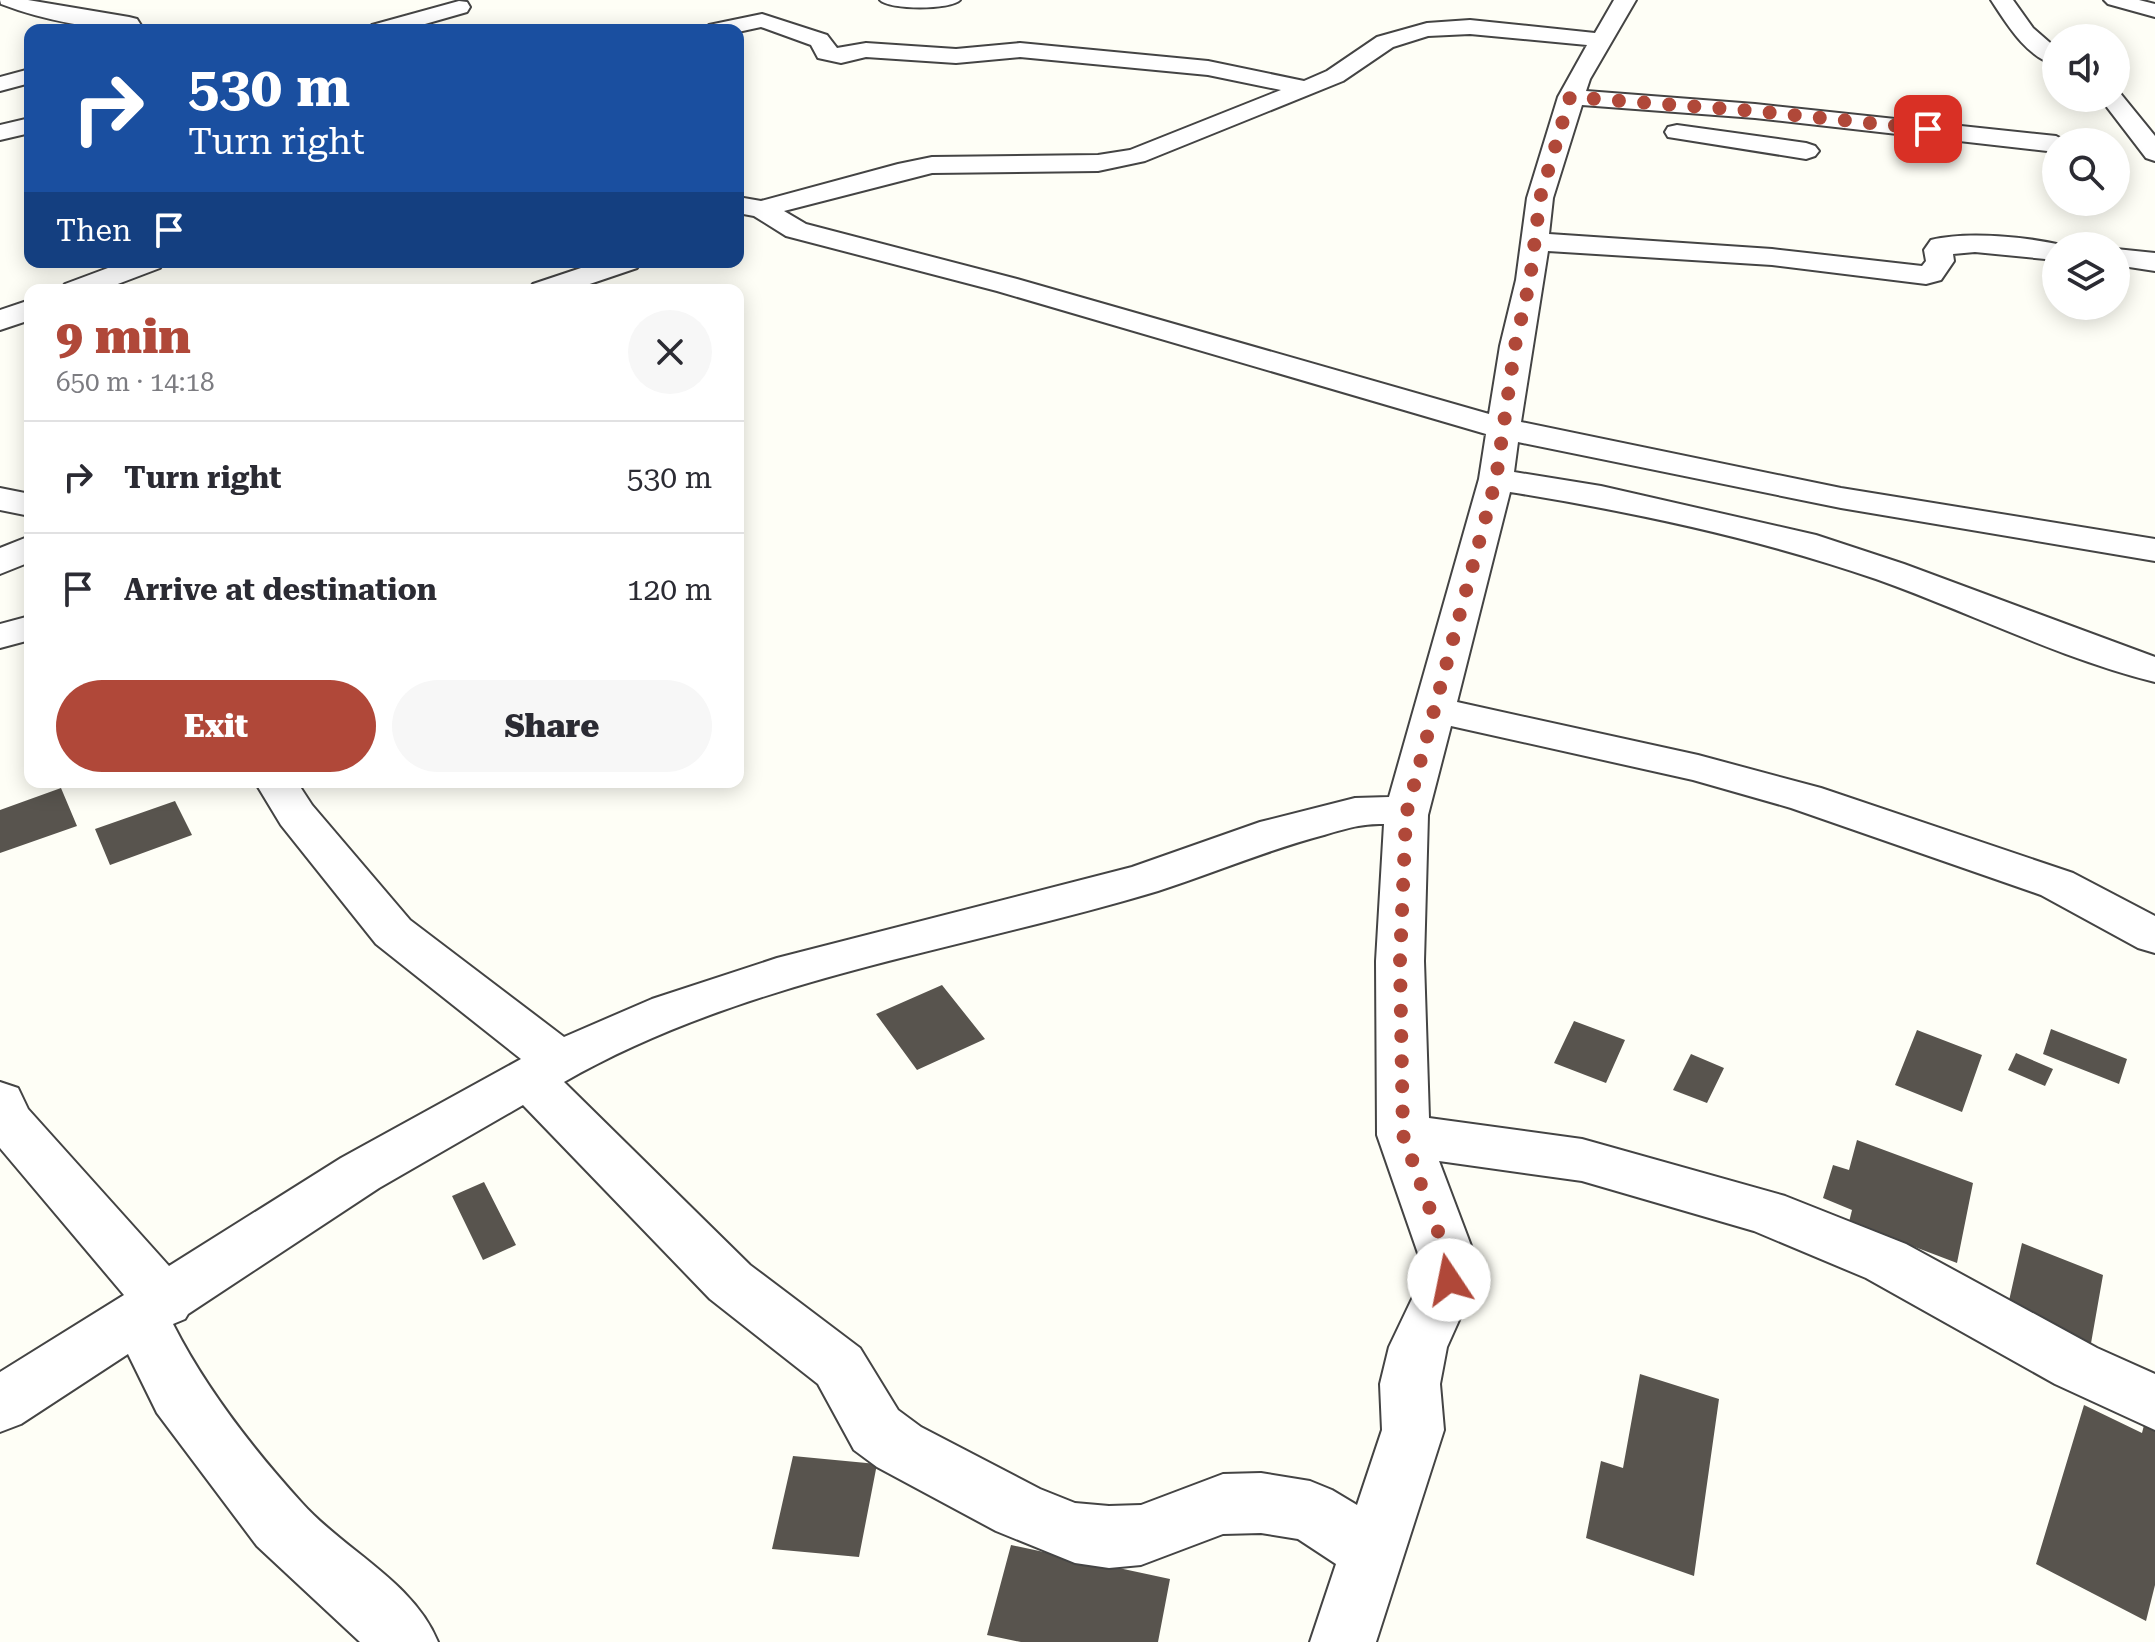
<!DOCTYPE html>
<html lang="en">
<head>
<meta charset="utf-8">
<style>
	body { margin:0; font-family:"Roboto Serif",serif; background:#f7f7f7; color:#2b2b33; height:100vh; display:flex; flex-direction:column; font-size:30px; white-space:nowrap }
	* { box-sizing:border-box; margin:0 }
	p { font-size:26px; color:#7c7c81 }
	.icon { flex:none; width:44px; height:44px; fill:none; stroke:currentColor; stroke-width:2; stroke-linecap:round; stroke-linejoin:round }
	.map { position:relative; flex:1; overflow:hidden }
	.panel { position:absolute; left:24px; top:284px; width:720px; height:504px; display:flex; flex-direction:column; background:#fff; border-radius:16px; box-shadow:0 4px 20px #0003 }
	.panel>* { flex:none }
	.top-card { position:absolute; left:24px; top:24px; width:720px; height:244px; border-radius:16px; box-shadow:0 4px 20px #0003; background:#1a4fa0; color:#fff; overflow:hidden }
	.tools { position:absolute; left:2042px; top:24px; display:grid; gap:16px }
	.tools a { display:grid; place-items:center; width:88px; height:88px; border-radius:50%; background:#fff; box-shadow:0 4px 20px #0003; font-size:40px }
	.pin { position:absolute; display:grid; place-items:center; width:68px; height:68px; color:#fff; margin:-34px; border-radius:16px; box-shadow:0 4px 12px #0006 }
	.me { position:absolute; width:88px; margin:-44px; rotate:349deg; stroke-linejoin:round; filter:drop-shadow(0 0 6px #0008) }
	.turn { display:flex; align-items:center; gap:28px; height:168px; padding:0 32px; font-size:36px }
	.turn .icon { width:104px; height:104px; stroke-width:2.5 }
	.turn b { display:block; font-size:56px; line-height:68px }
	.then { display:flex; align-items:center; height:76px; padding:0 32px; background:#0003; gap:16px; font-size:30px }
	.round { display:grid; place-items:center; flex:none; width:84px; height:84px; border-radius:42px; background:#f7f7f7 }
	.summary { display:flex; align-items:center; justify-content:space-between; height:136px; padding:0 32px }
	h1 { font-size:48px; font-weight:800; line-height:60px; color:#b04839 }
	.cta { display:flex; gap:16px; margin-top:auto; padding:16px 32px }
	.cta a { flex:1; height:92px; border-radius:48px; background:#b04839; color:#fff; font-size:32px; font-weight:800; line-height:92px; text-align:center }
	.cta a+a { background:#f7f7f7; color:#2b2b33 }
	ul { padding:0; list-style:none }
	li { display:flex; align-items:center; gap:24px; height:112px; padding:0 32px; border-top:2px solid #e1e1e2 }
	li div { flex:1 }
	li b { display:block; font-size:30px }
	li em { font-style:normal }
	.map>svg:first-child { display:block }
</style>
</head>
<body>
<div class="map">
<svg width="2155" height="1642" viewBox="0 0 2155 1642">
	<rect width="100%" height="100%" fill="#fefef6"/>
	<path fill="#58544e" d="M61 788 77 826 0 853V810Z
		M175 801 192 835 110 865 95 829Z
		M942 985 985 1039 917 1070 876 1014Z
		M1574 1021 1625 1040 1606 1083 1554 1063Z
		M2051 1029 2127 1059 2119 1084 2043 1054Z
		M1917 1030 1982 1055 1962 1112 1895 1085Z
		M2016 1053 2053 1069 2045 1086 2008 1070Z
		M1691 1054 1724 1068 1707 1103 1673 1090Z
		M1857 1140 1973 1183 1957 1263 1849 1222 1852 1210 1823 1198 1833 1165 1849 1170Z
		M484 1182 516 1245 483 1260 452 1196Z
		M2022 1243 2103 1275 2090 1349 2006 1314Z
		M1640 1374 1719 1399 1694 1576 1586 1538 1601 1461 1623 1468Z
		M2084 1405 2142 1433 2145 1421 2155 1425V1585L2146 1621 2036 1564Z
		M793 1456 877 1464 859 1557 772 1549Z
		M1011 1545 1170 1579 1158 1642H1021L987 1635Z"/>
	<g fill="none" stroke-linecap="round" stroke-linejoin="round">
		<defs>
			<path id="minor" d="M0 0H28L129 17 137 19 144 30C97 30 45 21 1 4Z
				M880 0H960C951 10 889 10 880 0Z
				M1614 0H1636L1590 79 1586 91 1755 104 2056 136 2067 142H2056V152L1755 118 1582 105 1553 198 1549 234 1772 249 1922 266 1926 261 1924 250 1931 240C1968 231 2029 237 2066 246H2056V260L1975 252 1953 254 1954 261 1941 280 1926 284 1772 265 1548 251 1521 422 1841 488 2155 539V561L1841 508 1518 442 1514 472 1601 486 1816 535 1904 564 2155 657V682C2059 658 1969 612 1876 579 1757 538 1634 512 1510 492L1457 702 1698 755 1821 788 2073 873 2155 916V953L2138 948 2041 895 1791 808 1693 780 1451 726 1428 815 1424 961 1429 1118 1582 1139 1785 1196 1906 1244 2097 1348 2155 1374V1430L2055 1384 1866 1278 1754 1231 1582 1181 1439 1161 1476 1259 1477 1280 1447 1347 1440 1384 1444 1430 1376 1642H1310L1336 1564 1298 1539 1261 1533 1223 1534 1141 1565 1109 1568 1075 1563 996 1531 877 1467 854 1450 818 1384 710 1299 523 1105 379 1188 188 1314 185 1319 173 1324C206 1389 253 1449 302 1503 345 1551 413 1581 438 1642H360L257 1546 157 1413 128 1354 21 1424 0 1432V1372L124 1295 0 1148V1082L18 1088 28 1109 169 1266 341 1158 521 1059 376 944 281 825 255 782H297L312 805 410 920 564 1037 652 999 777 958 1132 867 1260 822 1355 798 1389 797 1479 479 1486 434 997 291 786 236 754 216 738 213V197L761 201 898 164 932 157 1098 155 1130 150 1281 90 1208 75 1020 57 956 63 866 57 841 63 818 58 811 45 761 27 738 32 706 30 709 25 762 14 827 35 837 48 866 43 956 49 1020 43 1208 61 1304 81 1327 71 1377 37 1427 23 1470 20 1595 33ZM1470 34 1587 45 1558 97 1527 198 1516 280 1500 346 1489 414 1017 279 806 224 784 211 932 173 1098 171 1145 161 1343 81 1393 47 1428 36ZM1384 824 1376 961 1377 1135 1420 1259 1421 1280 1389 1347 1380 1384 1382 1430 1357 1505 1332 1490 1310 1481 1261 1473 1223 1474 1141 1505 1109 1506 1075 1503 1040 1489 921 1427 898 1410 860 1348 750 1265 564 1082C745 978 960 951 1158 891 1214 873 1267 850 1324 835 1344 829 1363 823 1384 824Z
				M1991 0H2013L2033 28 2056 48V65C2026 57 2007 24 1991 0Z
				M2104 0H2139L2155 4V17L2108 4Z
				M459 1 467 2 470 7 467 12 404 30H369L372 25Z
				M30 69V83L0 91V77Z
				M2116 92 2120 93 2155 136V161L2146 158 2100 98H2116Z
				M30 118V133L0 140V125Z
				M1677 125 1806 143 1815 146 1819 151 1815 156 1806 159 1668 137 1665 132 1668 127Z
				M2116 249 2155 253V271L2116 265Z
				M124 262H164L160 268 102 290H60L65 284Z
				M599 262H641L637 268 572 290H528L533 284Z
				M30 300V320L0 330V310Z
				M0 488 30 494V516L0 510Z
				M30 536V562L0 574V548Z
				M30 616V640L0 648V624Z"/>
		</defs>
		<use href="#minor" stroke="#444" stroke-width="4"/>
		<use href="#minor" fill="#fff" fill-rule="evenodd"/>
	</g>
	<g fill="none" stroke-linecap="round" stroke-linejoin="round">
		<path stroke="#b04839" stroke-width="14" stroke-dasharray="0 25.2" d="M1449 1280 1448 1259 1403 1135 1400 961 1406 815 1496 479 1515 346 1530 280 1540 198 1570 97 1755 111 1928 129"/>
	</g>
</svg>
<div class="tools">
<a><svg class="icon" aria-label="sound" viewBox="0 0 24 24"><path d="M4 9h4l5-4v14l-5-4H4zM17 9q2 3 0 6"/></svg></a>
<a><svg class="icon" aria-label="search" viewBox="0 0 24 24"><circle cx="10" cy="10" r="6"/><path d="M15 15l6 6"/></svg></a>
<a><svg class="icon" aria-label="layers" viewBox="0 0 24 24"><path d="M12 4l9 5-9 5-9-5zM3 14l9 5 9-5"/></svg></a>
</div>
<div class="pin" style="left:1928px;top:129px;background:#d93025"><svg class="icon" aria-label="arrive" viewBox="0 0 24 24"><path d="M6 21V4h12l-3 4 3 4H6"/></svg></div>
<svg class="me" style="left:1449px;top:1280px" viewBox="-20 -20 40 40"><circle r="19" fill="#fff"/><path d="M0-13L10 11 0 6-10 11z" fill="#b04839"/></svg>
<div class="top-card">
<div class="turn"><svg class="icon" aria-label="right" viewBox="0 0 24 24"><path d="M7 20v-9h11M14 6l5 5-5 5"/></svg><div><b>530 m</b>Turn right</div></div>
<div class="then">Then<svg class="icon" aria-label="arrive" viewBox="0 0 24 24"><path d="M6 21V4h12l-3 4 3 4H6"/></svg></div>
</div>
<section class="panel">
<div class="summary"><div><h1>9 min</h1><p>650 m · 14:18</p></div><a class="round"><svg class="icon" aria-label="close" viewBox="0 0 24 24"><path d="M6 6l12 12M18 6L6 18"/></svg></a></div>
<ul>
<li><svg class="icon" aria-label="right" viewBox="0 0 24 24"><path d="M7 20v-9h11M14 6l5 5-5 5"/></svg><div><b>Turn right</b></div><em>530 m</em></li>
<li><svg class="icon" aria-label="arrive" viewBox="0 0 24 24"><path d="M6 21V4h12l-3 4 3 4H6"/></svg><div><b>Arrive at destination</b></div><em>120 m</em></li>
</ul>
<div class="cta"><a>Exit</a><a>Share</a></div>
</section>
</div>
</body>
</html>
